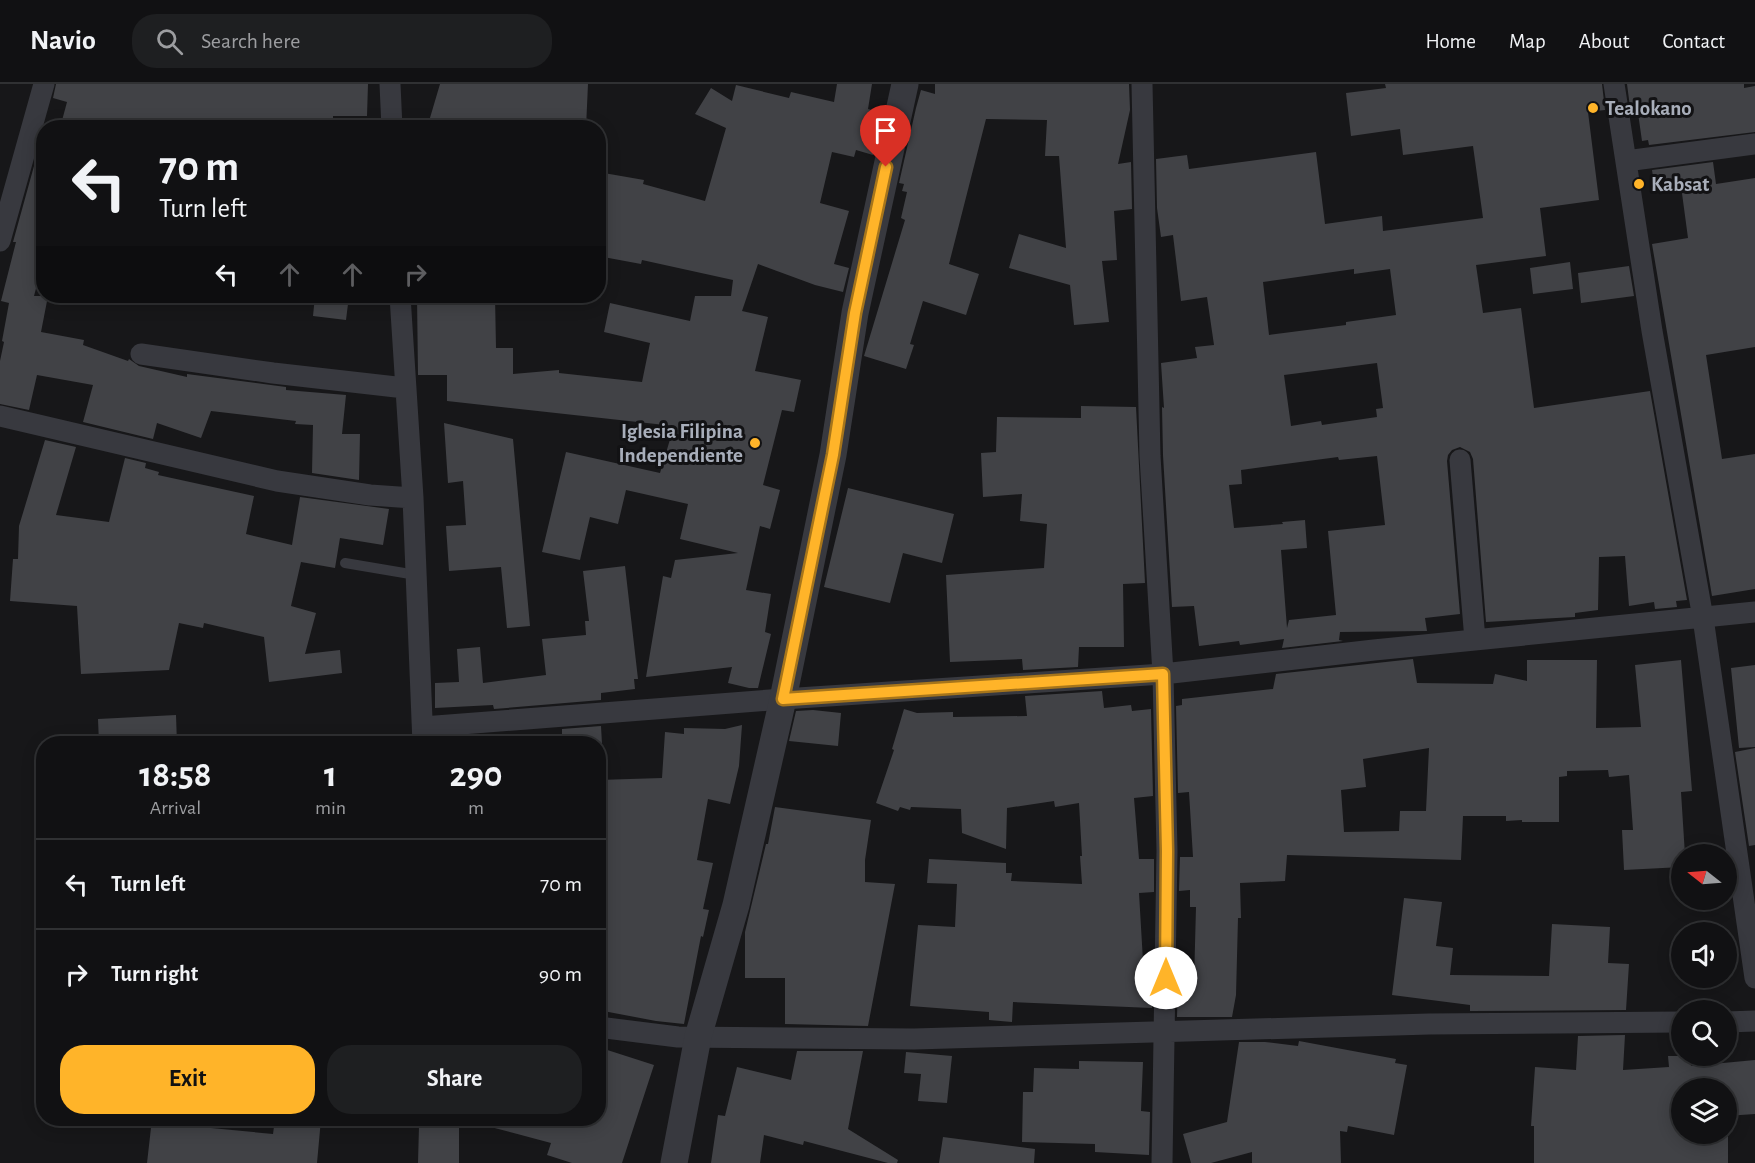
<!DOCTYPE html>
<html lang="en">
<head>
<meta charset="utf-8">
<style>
	body { margin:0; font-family:"Alegreya Sans",sans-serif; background:#1e1f21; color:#f1f3f6; height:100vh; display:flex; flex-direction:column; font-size:22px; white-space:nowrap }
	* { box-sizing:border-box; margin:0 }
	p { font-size:20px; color:#9c9da0 }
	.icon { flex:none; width:33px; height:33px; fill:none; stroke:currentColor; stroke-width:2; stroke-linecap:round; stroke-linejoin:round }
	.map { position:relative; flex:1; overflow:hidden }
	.drawer { position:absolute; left:36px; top:652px; width:570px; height:390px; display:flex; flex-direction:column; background:#111113; border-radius:24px; box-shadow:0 3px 15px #0003,0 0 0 2px #303133 }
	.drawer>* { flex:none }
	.top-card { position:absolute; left:36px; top:36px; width:570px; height:183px; border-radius:24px; box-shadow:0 3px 15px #0003,0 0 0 2px #303133; background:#111113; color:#f1f3f6; overflow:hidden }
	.needle { width:39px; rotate:287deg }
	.tools { position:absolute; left:1671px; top:760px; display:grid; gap:12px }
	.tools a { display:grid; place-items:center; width:66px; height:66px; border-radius:50%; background:#111113; box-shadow:0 3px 15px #0003,0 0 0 2px #303133; font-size:30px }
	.pin { position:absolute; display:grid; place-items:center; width:51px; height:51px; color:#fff; margin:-62px -26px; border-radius:50% 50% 50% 0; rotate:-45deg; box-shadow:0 0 6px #0007 }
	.pin .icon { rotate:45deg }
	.me { position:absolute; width:66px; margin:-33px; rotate:0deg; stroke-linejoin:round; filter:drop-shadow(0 0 4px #0008) }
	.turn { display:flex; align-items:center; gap:21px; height:126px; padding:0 24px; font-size:27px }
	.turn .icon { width:78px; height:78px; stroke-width:2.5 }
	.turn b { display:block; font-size:42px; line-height:51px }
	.lanes { display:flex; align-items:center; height:57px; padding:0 24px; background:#0003; justify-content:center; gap:30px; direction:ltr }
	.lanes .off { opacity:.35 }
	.eta { display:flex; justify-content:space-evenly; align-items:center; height:102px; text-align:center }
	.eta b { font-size:36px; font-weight:700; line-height:42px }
	.action { display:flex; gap:12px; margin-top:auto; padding:12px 24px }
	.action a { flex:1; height:69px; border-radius:24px; background:#ffb429; color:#111; font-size:24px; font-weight:700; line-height:69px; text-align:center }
	.action a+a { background:#1e1f21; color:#f1f3f6 }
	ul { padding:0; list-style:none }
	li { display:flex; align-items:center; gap:18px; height:90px; padding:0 24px; border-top:2px solid #303133 }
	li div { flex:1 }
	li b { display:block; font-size:22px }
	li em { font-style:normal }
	header { display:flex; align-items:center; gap:36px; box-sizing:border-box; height:84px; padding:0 30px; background:#111113; border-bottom:2px solid #303133 }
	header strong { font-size:28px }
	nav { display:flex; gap:33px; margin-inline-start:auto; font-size:21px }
	.search { width:420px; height:54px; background:#1e1f21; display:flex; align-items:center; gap:15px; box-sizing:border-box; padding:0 21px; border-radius:24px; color:#9c9da0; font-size:22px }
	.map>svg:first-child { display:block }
</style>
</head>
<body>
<header>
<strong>Navio</strong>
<div class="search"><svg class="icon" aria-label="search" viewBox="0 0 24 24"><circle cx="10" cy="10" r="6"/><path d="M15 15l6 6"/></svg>Search here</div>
<nav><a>Home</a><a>Map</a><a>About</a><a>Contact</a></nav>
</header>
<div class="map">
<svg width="1755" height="1079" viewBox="0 0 1755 1079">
	<rect width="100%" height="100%" fill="#171719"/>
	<path fill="#414246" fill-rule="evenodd" d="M56 0H368L367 32H333V44H60L67 18 53 14Z
		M440 0H588L586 44H427Z
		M837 0H872L868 25 883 29 873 71 856 66 854 73 832 68 820 119 849 127 834 180 849 184 843 208 815 201 758 180 742 227 768 233 755 287 801 296 794 328 782 326 763 401 780 406 770 445 760 442 746 506 771 510 765 548 771 550 758 604H749L728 599 732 583 646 593 663 492 671 494 675 476 738 469 680 455 688 420 626 406 618 440 590 433 580 476 542 468 566 368 660 389 674 342 447 317V291H418L417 212H495L496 264H513V290L559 286V289L642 298 650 259 604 248 610 219 690 237 695 212H731L733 196 642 176 641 180 598 172V88L644 96 643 100 705 117 726 44 695 30 711 4 732 17 736 1 789 14 791 8 834 18Z
		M935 0H1129L1130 26 1118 80 1131 78 1132 125 1114 127 1117 176 1102 177 1109 238 1074 241 1070 201 1009 184 1019 150 1066 164 1059 72H1045L1047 36 986 35 949 180 979 190 966 231 923 217 910 260 914 261 906 285 864 272 905 136 901 134 907 108 902 107 904 100 899 99 916 24 921 6 935 10Z
		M1385 0H1602L1605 26 1588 28 1599 116 1540 124 1546 172 1476 181 1483 229 1521 224 1534 324 1650 307 1687 516 1676 517 1677 523 1655 525 1654 518 1629 522 1625 472 1599 473 1598 526 1575 529V533L1486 538 1473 375 1470 368 1460 363 1452 366 1448 371 1447 377 1460 530 1425 534 1427 547 1340 548 1339 556 1343 557 1282 564 1284 555 1240 561 1239 557 1199 562 1194 522 1172 523 1163 371 1162 323 1164 324 1161 279 1197 274 1195 263 1214 261 1207 213 1181 217 1173 151 1161 153 1157 124 1156 75 1187 71 1189 85 1316 68 1325 140 1382 132 1383 147 1483 134 1473 62 1403 71 1400 45 1351 52 1346 9 1386 4ZM1354 185V190L1390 185 1396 231 1346 238V241L1269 251 1263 198ZM1377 279 1383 324 1376 325 1377 333 1322 341 1321 337 1291 342 1284 291ZM1377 372 1385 441 1328 447 1336 531 1289 536 1287 544 1281 466 1307 464 1305 436 1282 438 1283 440 1234 444 1229 401 1242 400 1241 386 1338 373 1339 376Z
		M1627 0H1744V4L1755 2V48L1649 61 1648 56 1642 57 1637 22 1630 23Z
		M1713 78 1716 100 1755 94V263L1706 271 1722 375 1755 370V505L1712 512 1652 160 1688 154 1681 102 1655 106 1652 86Z
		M34 82 44 84V174L34 212H48L41 248 84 256 83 261 128 277 129 275 139 282 187 293V290L286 303V306L346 311 342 350H360L359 396 312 389 313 341 295 340 296 337 211 327 201 354 157 339 153 355 83 338 93 301 37 291 29 326 0 320V277L4 258 2 257 9 219 1 217 16 158H13Z
		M1570 178 1573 205 1533 210 1530 184Z
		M1629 182 1634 212 1581 219 1578 189Z
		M315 212H349L346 236 313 232Z
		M1081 322 1136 323 1145 499 1123 500 1124 563H1079L1078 583 1023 586 1022 575 950 578 946 491 1044 484 1047 440 1020 437 1022 410 983 413 981 369 996 368 997 333 1081 334Z
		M444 339 513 355 530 542 507 544 501 483 449 487 446 442 466 441 463 397 448 399Z
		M45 356 76 363 56 431 109 438 125 374 146 379 145 384 159 388 158 391 254 412 246 450 292 461 300 413 389 425 383 461 340 454 335 484 301 478 291 522 316 529 305 570 340 566 342 589 269 598 264 553 204 539 203 544 179 539 169 586 81 590 77 522 10 517 13 475H18L19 442Z
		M848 404 954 430 942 479 903 469 890 519 824 503Z
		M625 482 638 595H634L635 605 601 609V616L494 625 493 621 435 624V599L459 598 457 565 480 563 483 599 546 591 542 555 586 551 585 537H589L583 487Z
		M1413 575 1417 599 1493 600 1495 590 1527 597V576H1597L1596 644 1641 643 1635 581 1681 576 1692 707 1681 708 1685 771H1682V783L1624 786 1622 746H1633L1629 691 1609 693 1608 686 1567 687V692L1559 693V738H1522V736L1506 737V732H1463L1461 776 1287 771 1285 797 1240 799 1241 834H1238L1236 911 1232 933H1177L1178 898H1194L1196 823H1190V806L1179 807 1180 773H1193L1189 708 1178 709 1176 622 1182 621V615L1273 605 1276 590ZM1429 664 1426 727H1400L1399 747 1344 748 1341 706 1366 703 1363 675Z
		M1755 581V663L1739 664 1731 584Z
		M1102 607 1104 624 1131 621 1132 627 1151 625 1153 712 1134 714 1139 775H1154V808L1139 809 1143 877 1142 898H1152V924L1013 918 1012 938 989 936V928L910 922 918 841 955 843 957 800 927 799 929 775 1006 779V789H1012L1011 797 1082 800 1080 772H1082L1079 719 1055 723 1054 717 1007 724 1006 765 962 749 961 725 911 723 910 726 900 723 898 727 876 719 894 666 892 665 904 625 917 629 953 628V633L1027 632 1025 612Z
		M813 626 841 629 838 662 789 657 796 627Z
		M176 631 177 660H99L98 635Z
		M742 641 739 682 730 720 708 715 697 776 713 779 703 825 709 826 703 853 701 852 684 940 656 937 598 926V696L662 694 665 648 684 650V644L725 645Z
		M601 642 602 660H562V645Z
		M1755 664V761L1749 762 1735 668Z
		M775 723 871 736 865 776V798L895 800 868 942 785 940V894H745V848L766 760H768Z
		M1404 814 1442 818 1436 862 1453 864 1450 891 1549 892 1552 840 1610 843 1608 879 1629 880 1626 926 1470 927V921L1392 911Z
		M1625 951 1623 986 1669 983 1668 972H1690L1691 982 1755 976V1030L1726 1032V1005H1682V1050H1728V1079H1534V1042H1531L1535 983 1576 986 1578 952Z
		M1299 957 1396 975 1395 979 1407 981 1394 1051 1348 1042 1347 1048 1340 1047 1341 1079H1252V1068L1211 1079H1191L1183 1050 1227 1038 1239 958H1265L1298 962Z
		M598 963 654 981 622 1079H572L547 1071 551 1059 487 1042 488 1035H598Z
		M797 967H863L848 1045 898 1076 897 1079H888L804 1057 803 1061 764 1051 760 1079H711L718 1031 725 1032 737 983 791 996Z
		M906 968 952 972 947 1019 918 1017 921 990 904 989Z
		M1079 977 1143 978 1141 1027 1150 1028 1149 1071 1095 1068V1060L1022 1058 1023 1008H1033L1034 984 1079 985Z
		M152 1035H212L211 1044 273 1050 275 1035H321L317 1079H147Z
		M419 1042 459 1043V1079H418Z
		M943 1053 1035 1065 1034 1079H939Z"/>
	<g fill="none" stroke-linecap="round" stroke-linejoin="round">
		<path stroke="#38393f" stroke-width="10" d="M345 479 416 491"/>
		<path stroke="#38393f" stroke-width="21" d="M390 0 392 44
			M1142 0 1150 372 1163 590 1167 767 1162 1079
			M1614 0 1652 247 1703 534 1755 894
			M1626 77 1755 60
			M0 157 44 0
			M400 212 413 414 423 660
			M141 270 273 289 405 304
			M0 332 277 397 370 411 413 414
			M1460 376 1475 556
			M423 643 783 615 1163 590 1374 566 1755 528
			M1726 938 1755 937
			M598 943 678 953 914 955 1429 940 1682 938"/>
		<path stroke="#38393f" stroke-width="27" d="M674 1079 698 953 736 821 783 615 833 371 855 229 905 0"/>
	</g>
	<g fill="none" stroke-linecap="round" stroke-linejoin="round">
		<defs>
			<path id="route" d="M886 83 855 229 833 371 783 615 1163 590 1167 767 1166 894"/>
		</defs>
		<use href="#route" stroke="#a6751b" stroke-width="15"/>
		<use href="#route" stroke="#ffb429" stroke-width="10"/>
	</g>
	<g fill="#ffb429" stroke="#121214" stroke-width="2">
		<circle cx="1593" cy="24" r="6"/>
		<circle cx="1639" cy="100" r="6"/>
		<circle cx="755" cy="359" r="6"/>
	</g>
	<g text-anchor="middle" stroke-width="6" stroke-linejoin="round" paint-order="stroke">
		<g font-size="21" font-weight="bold" fill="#a8aeba" stroke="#121214" text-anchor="start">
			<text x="1605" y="31">Tealokano</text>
			<text x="1651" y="107">Kabsat</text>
			<text x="743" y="354" text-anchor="end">Iglesia Filipina<tspan x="743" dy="24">Independiente</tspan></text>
		</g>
	</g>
</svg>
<div class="tools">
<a><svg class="needle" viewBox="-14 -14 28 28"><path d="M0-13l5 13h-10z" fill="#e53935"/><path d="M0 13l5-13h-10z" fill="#9c9da0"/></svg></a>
<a><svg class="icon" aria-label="sound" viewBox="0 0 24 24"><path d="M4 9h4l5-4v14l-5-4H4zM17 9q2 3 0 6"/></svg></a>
<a><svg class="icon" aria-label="search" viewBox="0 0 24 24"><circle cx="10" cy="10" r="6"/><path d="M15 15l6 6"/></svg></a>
<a><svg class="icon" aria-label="layers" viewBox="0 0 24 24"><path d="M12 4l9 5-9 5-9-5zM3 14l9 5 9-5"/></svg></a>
</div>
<div class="pin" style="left:886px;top:83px;background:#d93025"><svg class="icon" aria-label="arrive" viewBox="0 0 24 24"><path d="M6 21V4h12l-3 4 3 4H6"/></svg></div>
<svg class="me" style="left:1166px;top:894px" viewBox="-20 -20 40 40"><circle r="19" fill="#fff"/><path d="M0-13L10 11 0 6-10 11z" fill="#ffb429"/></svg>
<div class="top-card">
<div class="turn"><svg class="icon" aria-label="left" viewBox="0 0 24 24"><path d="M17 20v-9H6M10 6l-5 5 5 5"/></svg><div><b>70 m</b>Turn left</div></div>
<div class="lanes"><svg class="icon" aria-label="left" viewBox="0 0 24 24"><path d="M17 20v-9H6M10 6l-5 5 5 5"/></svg><svg class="icon off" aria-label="ahead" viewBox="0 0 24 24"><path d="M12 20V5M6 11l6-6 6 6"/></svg><svg class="icon off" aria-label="ahead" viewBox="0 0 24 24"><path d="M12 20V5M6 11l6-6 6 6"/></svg><svg class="icon off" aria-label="right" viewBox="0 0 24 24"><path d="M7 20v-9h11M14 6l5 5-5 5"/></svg></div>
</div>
<section class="drawer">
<div class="eta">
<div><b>18:58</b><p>Arrival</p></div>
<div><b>1</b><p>min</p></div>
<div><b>290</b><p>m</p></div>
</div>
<ul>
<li><svg class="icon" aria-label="left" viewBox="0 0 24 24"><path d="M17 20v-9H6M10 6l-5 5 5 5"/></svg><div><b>Turn left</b></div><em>70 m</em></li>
<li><svg class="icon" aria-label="right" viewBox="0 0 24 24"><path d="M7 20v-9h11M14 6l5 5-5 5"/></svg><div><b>Turn right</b></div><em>90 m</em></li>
</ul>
<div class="action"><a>Exit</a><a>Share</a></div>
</section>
</div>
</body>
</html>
